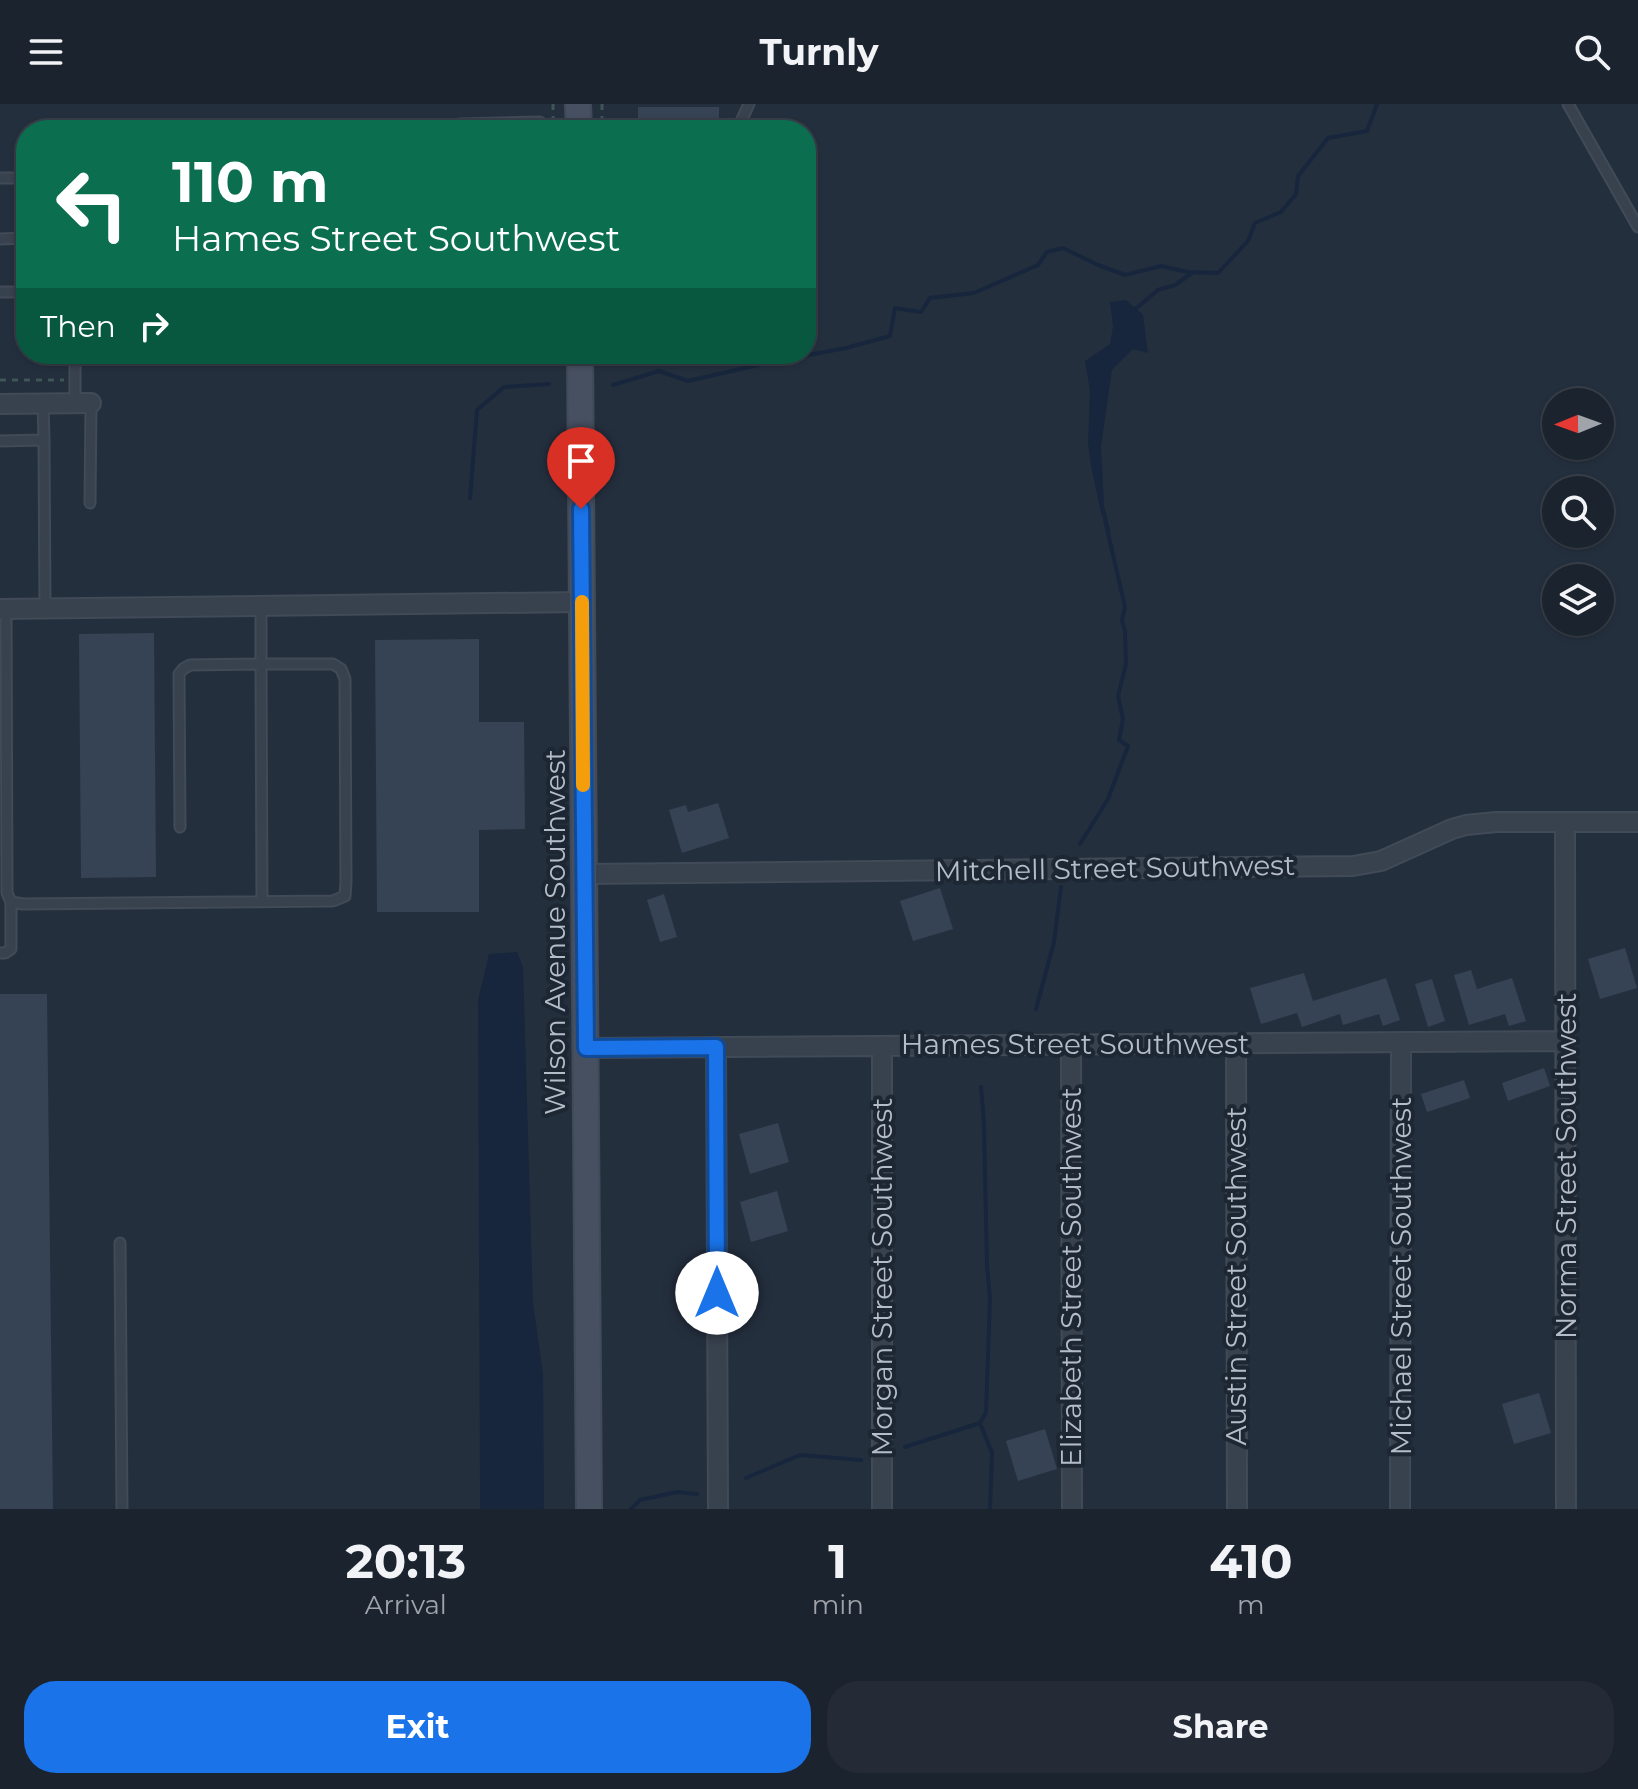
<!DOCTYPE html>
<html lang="en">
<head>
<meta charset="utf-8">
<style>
	body { margin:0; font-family:Montserrat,sans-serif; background:#242b36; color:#f1f3f6; height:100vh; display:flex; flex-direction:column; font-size:30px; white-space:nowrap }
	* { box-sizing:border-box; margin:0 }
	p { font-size:26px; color:#a0a4aa }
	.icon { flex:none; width:44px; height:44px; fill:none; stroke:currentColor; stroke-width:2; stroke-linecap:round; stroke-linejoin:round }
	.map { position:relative; height:1405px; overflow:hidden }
	.panel { display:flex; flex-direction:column; background:#1b232e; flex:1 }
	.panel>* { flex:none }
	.guide { position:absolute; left:16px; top:16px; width:800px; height:244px; border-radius:32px; box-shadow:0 2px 6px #0004,0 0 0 2px #39404a; background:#0b6e4f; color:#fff; overflow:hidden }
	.needle { width:52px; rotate:269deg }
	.buttons { position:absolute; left:1542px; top:284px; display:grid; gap:16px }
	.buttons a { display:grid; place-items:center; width:72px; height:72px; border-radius:50%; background:#1b232e; box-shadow:0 2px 6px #0004,0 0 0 2px #39404a; font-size:40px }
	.pin { position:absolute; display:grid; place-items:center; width:68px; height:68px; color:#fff; margin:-82px -34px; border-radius:50% 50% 50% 0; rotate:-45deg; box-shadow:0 0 8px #0007 }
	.pin .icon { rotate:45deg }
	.me { position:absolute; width:88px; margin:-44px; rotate:0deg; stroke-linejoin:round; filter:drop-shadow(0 0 6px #0008) }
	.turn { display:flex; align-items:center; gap:28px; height:168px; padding:0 24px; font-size:36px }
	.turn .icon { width:104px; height:104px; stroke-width:2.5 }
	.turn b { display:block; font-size:56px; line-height:68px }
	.then { display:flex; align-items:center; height:76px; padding:0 24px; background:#0003; gap:16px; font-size:30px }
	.eta { display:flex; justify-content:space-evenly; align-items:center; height:136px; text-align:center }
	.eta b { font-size:48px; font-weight:700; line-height:56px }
	.primary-button { display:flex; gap:16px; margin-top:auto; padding:16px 24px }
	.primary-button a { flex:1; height:92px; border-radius:32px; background:#1a73e8; color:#fff; font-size:32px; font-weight:700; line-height:92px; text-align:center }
	.primary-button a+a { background:#242b36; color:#f1f3f6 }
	header { display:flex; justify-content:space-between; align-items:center; height:104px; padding:0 24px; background:#1b232e; font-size:36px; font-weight:700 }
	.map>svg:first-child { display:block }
</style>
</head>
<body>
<header><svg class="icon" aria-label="menu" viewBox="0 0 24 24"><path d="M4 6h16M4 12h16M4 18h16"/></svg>Turnly<svg class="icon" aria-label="search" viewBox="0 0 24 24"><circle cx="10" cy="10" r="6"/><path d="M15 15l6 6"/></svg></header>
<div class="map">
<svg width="1638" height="1405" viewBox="0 0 1638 1405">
	<rect width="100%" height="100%" fill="#242f3e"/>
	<path fill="#17263c" d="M1126 196 1143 211 1148 249 1133 245 1112 266 1101 342 1104 401 1111 430 1101 409 1091 362 1088 339 1090 287 1085 257 1110 240 1113 223 1110 198Z
		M517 848 523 863 533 1198 543 1270 544 1405H480L478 896 489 850Z"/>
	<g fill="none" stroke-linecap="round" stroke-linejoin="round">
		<path stroke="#17263c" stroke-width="4" d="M1133 207 1158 186 1175 181 1192 169
			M613 281 659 267 688 277 771 258 846 244 890 232 895 204 921 208 930 194 974 189 1038 161 1047 148 1063 144 1098 161 1125 171 1161 162 1187 168 1218 169 1248 137 1255 119 1281 108 1296 90 1298 72 1328 34 1367 27 1377 0
			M470 394 477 306 504 283 549 280
			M1080 740 1108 695 1128 642 1119 636 1123 615 1118 592 1126 560 1125 527 1122 516 1125 503 1105 416
			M1036 905 1054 838 1061 783
			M980 1319 992 1349 990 1405
			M905 1343 980 1319 986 1308 990 1195 987 1162 984 1020 981 983
			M746 1374 800 1351 861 1356
			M631 1405 640 1396 677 1388 697 1390"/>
	</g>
	<path fill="#364354" d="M638 3H719V20H638Z
		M154 529 156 773 81 774 79 530Z
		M479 535V618H524L525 725 479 726V808H377L375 536Z
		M718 699 729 734 682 749 669 706 686 701 688 708Z
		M940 784 953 825 913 837 900 797Z
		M664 790 677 833 660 838 647 796Z
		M1625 844 1637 884 1600 895 1588 855Z
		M1471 866 1477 885 1512 874 1526 917 1509 922 1505 910 1469 921 1454 871Z
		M1304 869 1313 897 1386 874 1400 916 1383 922 1379 910 1343 921 1340 910 1302 923 1297 909 1261 920 1250 884Z
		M1432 875 1445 917 1428 923 1415 880Z
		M0 890H47L53 1405H0Z
		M1544 964 1550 982 1508 997 1502 979Z
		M1464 976 1470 994 1427 1008 1421 990Z
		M778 1019 789 1058 750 1070 739 1030Z
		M777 1087 788 1127 751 1138 740 1098Z
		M1539 1289 1551 1329 1514 1340 1502 1300Z
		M1045 1325 1057 1365 1018 1377 1006 1337Z"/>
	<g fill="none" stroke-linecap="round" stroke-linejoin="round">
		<defs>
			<path id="lane" d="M1568 0 1638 123
				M459 26V20L540 18V26
				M737 26 749 0
				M0 74H26
				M0 135 26 134
				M0 188H26
				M75 299V250
				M43 300 44 336
				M0 337 44 336 45 504
				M90 399 91 299
				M6 505 7 789 11 798 23 800 333 797 345 792 346 778 345 575 341 565 333 560H261V502
				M180 723 179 570 183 565 190 561 261 560 262 798
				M0 849H5L11 845V798
				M120 1139 122 1405"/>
			<path id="street" d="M0 300 91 299
				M0 505 582 498
				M1565 718 1566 1405
				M584 770 1353 762 1381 757 1452 725 1466 721 1496 718H1638
				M1236 939 1237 1405
				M1071 940 1072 1405
				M882 942V1405
				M716 943 718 1405
				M586 944 1565 937
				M1400 1405 1401 938"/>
			<path id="secondary" d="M578 0 579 26
				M580 250 589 1405"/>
		</defs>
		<use href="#lane" stroke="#414a57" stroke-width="13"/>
		<use href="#street" stroke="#414a57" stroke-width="22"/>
		<use href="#secondary" stroke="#414a57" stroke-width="28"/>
		<path stroke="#3f5557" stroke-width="3" stroke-dasharray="6 6" stroke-linecap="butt" d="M553 0V18
			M602 0V26
			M0 276H64"/>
		<use href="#lane" stroke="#38414e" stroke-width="9"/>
		<use href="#street" stroke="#38414e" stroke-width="18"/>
		<use href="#secondary" stroke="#465061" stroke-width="24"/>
	</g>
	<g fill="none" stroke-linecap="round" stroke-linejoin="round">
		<defs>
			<path id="route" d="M581 405 586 944 716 943 717 1189"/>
		</defs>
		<use href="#route" stroke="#114b97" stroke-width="20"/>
		<use href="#route" stroke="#1a73e8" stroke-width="14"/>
		<path stroke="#f59e0b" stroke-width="14" d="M582 498 583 681"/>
	</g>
	<g text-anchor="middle" stroke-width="8" stroke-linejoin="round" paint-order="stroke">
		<g font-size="28" fill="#b4bcc9" stroke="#1d2633">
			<text transform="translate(1115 764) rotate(-1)" y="10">Mitchell Street Southwest</text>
			<text transform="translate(555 828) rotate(-90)" y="10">Wilson Avenue Southwest</text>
			<text x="1075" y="950">Hames Street Southwest</text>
			<text transform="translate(1566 1062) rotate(-90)" y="10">Norma Street Southwest</text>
			<text transform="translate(1236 1172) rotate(-90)" y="10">Austin Street Southwest</text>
			<text transform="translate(1401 1172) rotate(-90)" y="10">Michael Street Southwest</text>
			<text transform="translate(882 1173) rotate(-90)" y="10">Morgan Street Southwest</text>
			<text transform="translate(1071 1173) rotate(-90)" y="10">Elizabeth Street Southwest</text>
		</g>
	</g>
</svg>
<div class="buttons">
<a><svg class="needle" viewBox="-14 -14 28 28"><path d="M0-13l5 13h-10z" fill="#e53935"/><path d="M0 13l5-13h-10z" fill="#a0a4aa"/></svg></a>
<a><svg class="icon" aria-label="search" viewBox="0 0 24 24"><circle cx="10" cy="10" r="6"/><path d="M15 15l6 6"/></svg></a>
<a><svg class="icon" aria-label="layers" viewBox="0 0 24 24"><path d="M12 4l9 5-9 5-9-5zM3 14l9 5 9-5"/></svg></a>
</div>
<div class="pin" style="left:581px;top:405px;background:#d93025"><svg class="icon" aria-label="arrive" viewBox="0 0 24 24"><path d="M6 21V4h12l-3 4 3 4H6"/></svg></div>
<svg class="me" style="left:717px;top:1189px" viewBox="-20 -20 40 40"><circle r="19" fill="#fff"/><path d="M0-13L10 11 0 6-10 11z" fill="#1a73e8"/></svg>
<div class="guide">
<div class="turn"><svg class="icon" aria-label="left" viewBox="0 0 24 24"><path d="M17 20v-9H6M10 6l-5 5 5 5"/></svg><div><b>110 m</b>Hames Street Southwest</div></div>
<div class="then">Then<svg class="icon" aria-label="right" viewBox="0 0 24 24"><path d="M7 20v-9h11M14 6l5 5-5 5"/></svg></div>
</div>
</div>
<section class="panel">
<div class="eta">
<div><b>20:13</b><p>Arrival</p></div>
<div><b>1</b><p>min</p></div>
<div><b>410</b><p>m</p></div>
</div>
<div class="primary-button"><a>Exit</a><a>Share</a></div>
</section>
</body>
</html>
